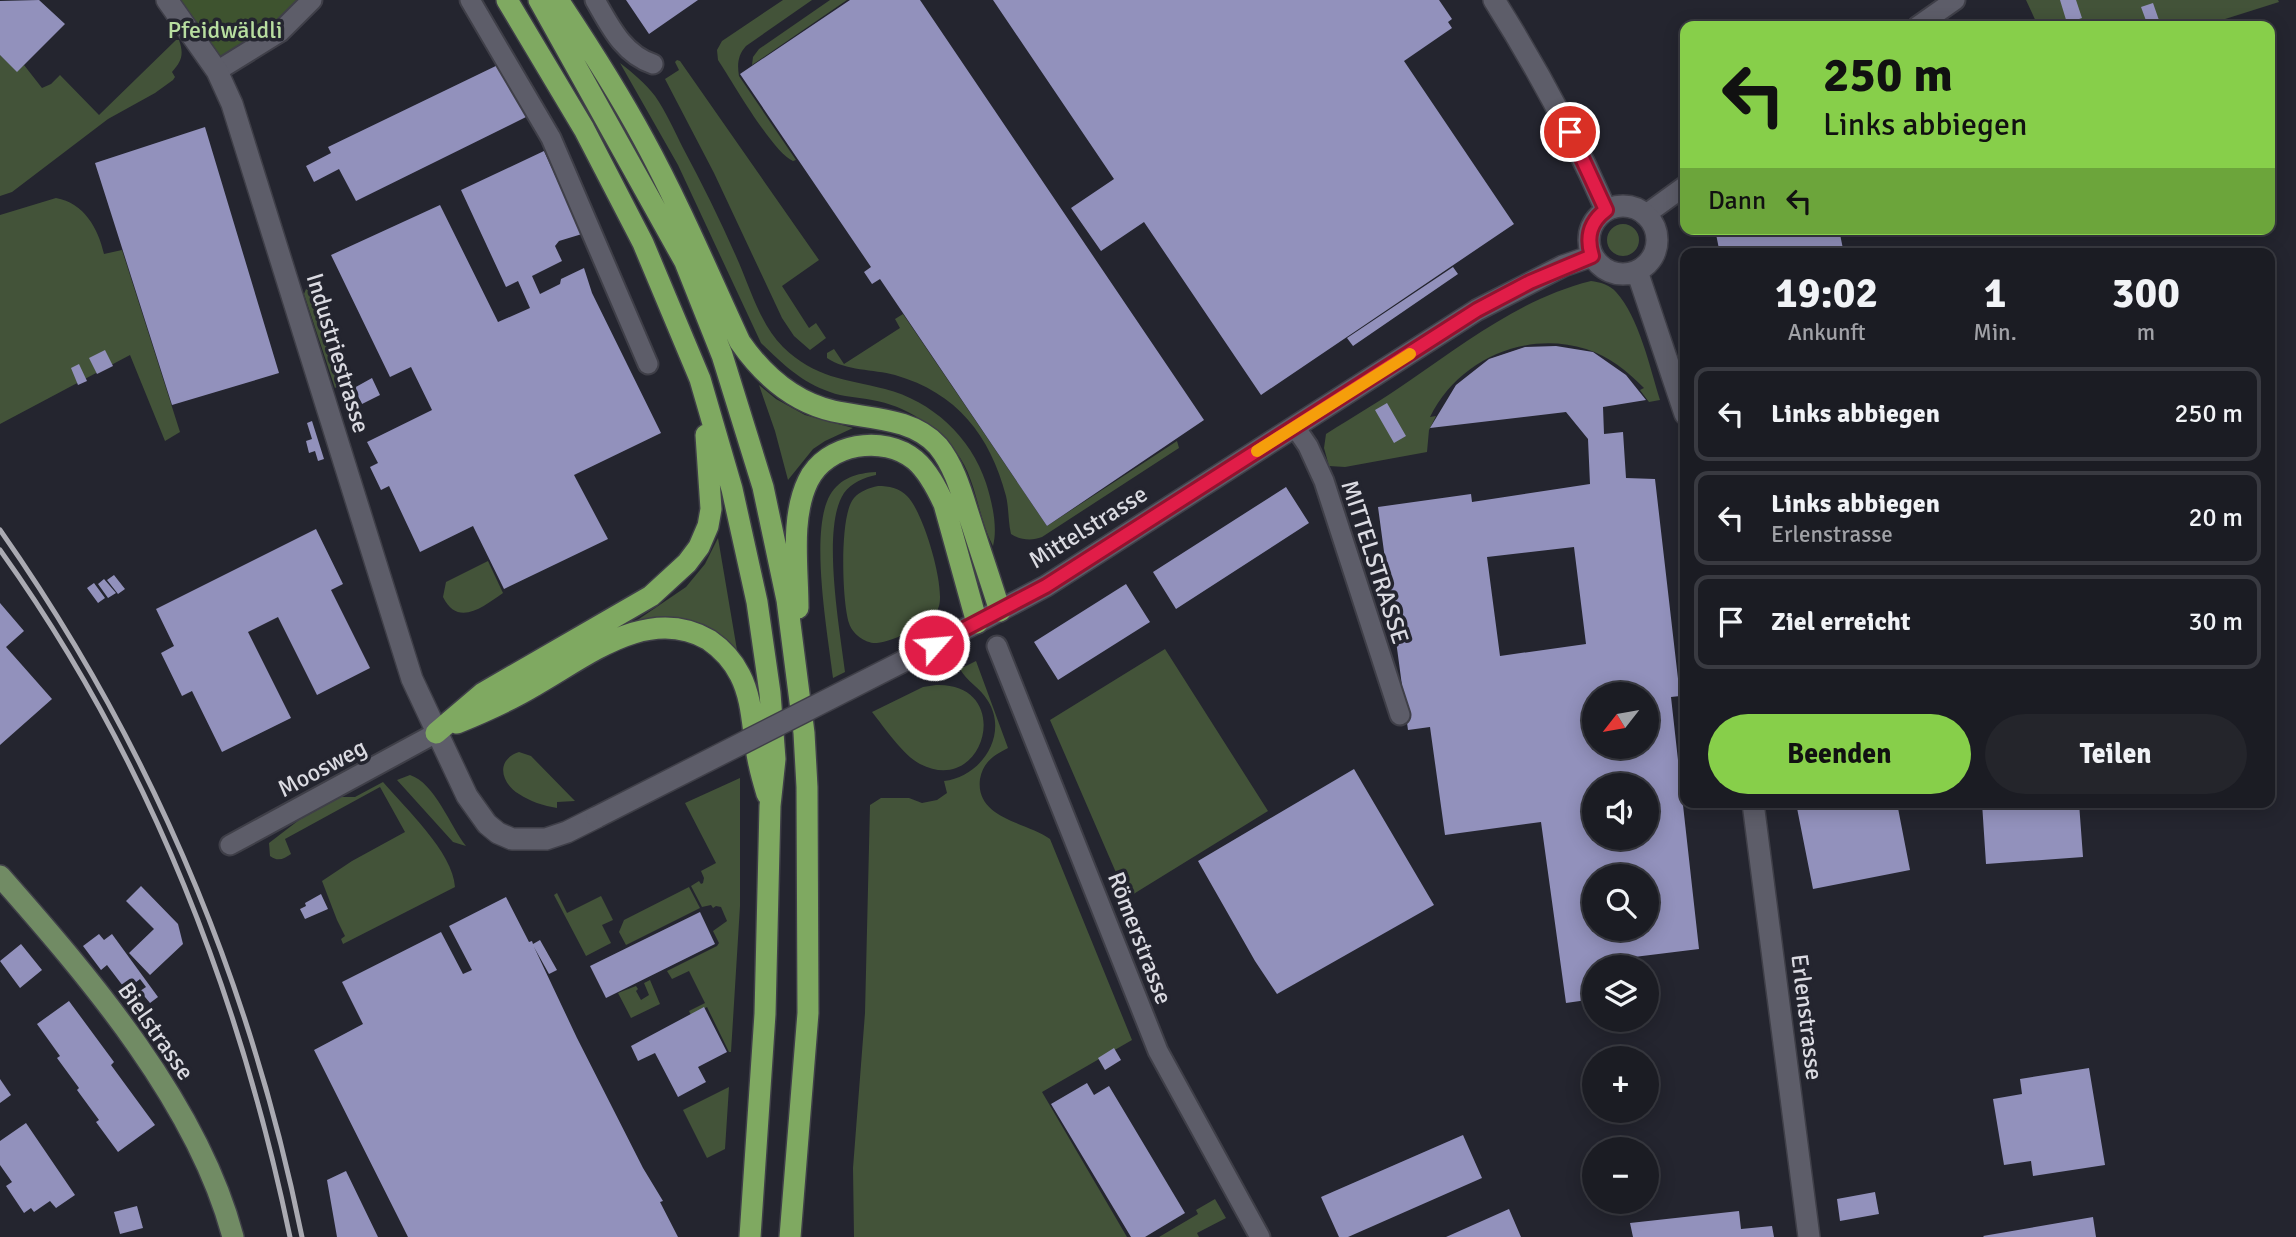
<!DOCTYPE html>
<html lang="de">
<head>
<meta charset="utf-8">
<style>
	body { margin:0; font-family:Signika,sans-serif; background:#24252b; color:#f1f3f6; height:100vh; display:flex; flex-direction:column; font-size:26px; white-space:nowrap }
	* { box-sizing:border-box; margin:0 }
	p { font-size:23px; color:#a0a1a6 }
	.icon { flex:none; width:38px; height:38px; fill:none; stroke:currentColor; stroke-width:2; stroke-linecap:round; stroke-linejoin:round }
	.map { position:relative; flex:1; overflow:hidden }
	.drawer { position:absolute; left:1680px; top:248px; width:595px; height:560px; display:flex; flex-direction:column; background:#1b1c23; border-radius:14px; box-shadow:0 4px 18px #0003,0 0 0 2px #393a41 }
	.drawer>* { flex:none }
	.guide { position:absolute; left:1680px; top:21px; width:595px; height:214px; border-radius:14px; box-shadow:0 4px 18px #0003,0 0 0 2px #393a41; background:#87cf4a; color:#111; overflow:hidden }
	.needle { width:46px; rotate:239deg }
	.fabs { position:absolute; left:1582px; top:682px; display:grid; gap:14px }
	.fabs a { display:grid; place-items:center; width:77px; height:77px; border-radius:50%; background:#1b1c23; box-shadow:0 4px 18px #0003,0 0 0 2px #393a41; font-size:35px }
	.pin { position:absolute; display:grid; place-items:center; width:60px; height:60px; color:#fff; margin:-30px; border:4px solid #fff; border-radius:50%; box-shadow:0 2px 7px #0007 }
	.me { position:absolute; width:77px; margin:-38px; rotate:63deg; stroke-linejoin:round; filter:drop-shadow(0 0 5px #0008) }
	.turn { display:flex; align-items:center; gap:24px; height:147px; padding:0 28px; font-size:32px }
	.turn .icon { width:91px; height:91px; stroke-width:2.5 }
	.turn b { display:block; font-size:49px; line-height:60px }
	.then { display:flex; align-items:center; height:66px; padding:0 28px; background:#0003; gap:14px; font-size:26px }
	.eta { display:flex; justify-content:space-evenly; align-items:center; height:119px; text-align:center }
	.eta b { font-size:42px; font-weight:700; line-height:49px }
	.button { display:flex; gap:14px; margin-top:auto; padding:14px 28px }
	.button a { flex:1; height:80px; border-radius:42px; background:#87cf4a; color:#111; font-size:28px; font-weight:700; line-height:80px; text-align:center }
	.button a+a { background:#24252b; color:#f1f3f6 }
	ul { padding:0; list-style:none }
	li { display:flex; align-items:center; gap:21px; height:94px; margin:0 14px 10px; padding:0 14px; border:4px solid #393a41; border-radius:14px }
	li div { flex:1 }
	li b { display:block; font-size:26px }
	li em { font-style:normal }
	.map>svg:first-child { display:block }
</style>
</head>
<body>
<div class="map">
<svg width="2296" height="1237" viewBox="0 0 2296 1237">
	<rect width="100%" height="100%" fill="#24252f"/>
	<path fill="#435339" d="M783 0H812L746 46C738 55 737 64 739 76L796 160 793 161C773 153 732 81 718 60L717 50 722 41Z
		M830 0H847L752 65 753 57 759 49Z
		M2026 0H2278L2279 2 2203 26H2038Z
		M176 40H179C184 54 182 61 172 72L175 77 173 80 155 93 108 119 12 192 0 196V55L17 71 24 65 42 88 51 84 60 75 99 115Z
		M677 60 680 61 819 260 782 286 809 328 816 323 826 338 810 350 794 336 782 318 714 173 665 79 679 70 675 62Z
		M620 63C633 73 645 83 655 96 666 112 674 130 683 148 703 185 722 224 739 263 751 291 761 325 783 347 815 378 845 379 885 389 932 401 971 437 986 483 992 502 998 527 993 546 977 516 977 479 956 452 935 425 906 406 872 400 858 397 843 397 830 392 801 382 783 364 761 343L678 165Z
		M56 198C84 203 98 228 104 254L122 250 180 432 165 441 130 355 0 424V215Z
		M1607 240a16 16 0 1 1 32 0a16 16 0 1 1-32 0Z
		M1591 281C1600 282 1610 285 1616 292 1639 317 1650 368 1660 400L1649 402 1640 390 1644 388C1627 371 1609 356 1586 349 1525 330 1458 360 1430 417L1436 416 1429 430 1427 452 1345 467 1329 466 1324 448 1326 434C1354 416 1384 399 1412 379 1469 340 1523 298 1591 281Z
		M306 289 311 292 342 385 335 388 304 294Z
		M903 314 1047 526 1177 441 1179 448 1042 537C1032 541 1020 540 1011 534 1008 521 1009 509 1006 496 990 435 957 393 895 375 873 369 846 371 827 358V353L834 349 844 364 900 328 895 319Z
		M759 385 776 399 805 415 853 428 825 441 813 449 788 480 775 431Z
		M876 472V475C865 477 851 483 844 493 821 527 840 630 845 672L833 678C828 635 809 532 830 495 840 478 857 473 876 472Z
		M878 486C889 486 899 488 907 496 923 511 945 585 939 606 935 622 893 642 877 643 866 644 852 634 849 623 842 602 839 514 854 498 860 491 869 488 878 486Z
		M718 538 737 650C704 618 679 614 636 621L686 587 705 564Z
		M488 561 503 593C484 606 458 628 443 597L446 582Z
		M1165 649 1268 811 1127 898 1050 720Z
		M976 661 1008 748C994 755 983 762 980 779 975 819 1027 822 1050 839L1132 1040 1042 1092 1127 1237H854L853 1168 865 1013 870 805 881 798H909L922 803 937 800 947 793 944 781C981 777 1009 735 988 701 980 687 967 682 960 669Z
		M936 685C1015 682 986 798 920 764 903 755 884 727 872 712L923 687Z
		M519 752 531 756 575 801 557 802V808C544 806 529 801 519 794 501 783 495 760 519 752Z
		M410 775C435 783 450 826 466 846L453 842 397 780Z
		M740 778V906L731 1052H729L707 1007 691 1015 689 1011 705 1003 689 971 672 979 667 971 717 946 719 943 713 931 727 921 721 907 716 906 713 908 711 905 702 907 691 886 699 881 701 884 703 883 704 878 701 871 716 863 685 803Z
		M383 782C405 808 453 852 455 887L343 944 341 939 345 936 337 920 322 881 352 861 405 832 380 787 285 839 291 854C284 859 278 862 270 856L269 843 299 820 341 797H355Z
		M689 887 700 908 626 945 619 932 624 920Z
		M557 893 567 913 601 896 613 920 602 925 611 943 586 956 554 895Z
		M650 980 660 1004 631 1018 618 993 636 986 638 989 636 991 641 1000 649 995 644 983Z
		M729 1087 725 1149 707 1158 683 1110Z
		M1215 1199 1226 1218 1197 1233 1199 1237H1159L1198 1214 1196 1210Z"/>
	<path fill="#3e532f" d="M167 0H312L217 71Z"/>
	<path fill="#9291bc" fill-rule="evenodd" d="M39 0 65 24 17 72 0 55V1Z
		M626 0H698L649 34Z
		M850 0H920L1204 420 1047 526 880 279 872 284 864 272 871 267 740 74Z
		M993 0H1439L1452 19 1448 22 1452 28 1404 61 1514 224 1261 395 1144 222 1101 251 1071 208 1114 179Z
		M2060 0H2076L2082 18 2067 23Z
		M2153 3 2161 26H2148L2141 7Z
		M502 63 528 116 356 201 339 169 314 182 306 166 331 153 328 147Z
		M205 127 279 373 172 405 95 163Z
		M544 151 582 234 559 241 555 246 562 261 532 276 540 294 560 284 561 279 584 268 592 293 661 433 574 475 608 539 504 589 473 526 420 552 389 486 381 490 370 467 378 463 367 442 432 410 411 367 390 377 331 255 440 205 498 322 530 308 518 281 506 287 461 190Z
		M1715 229H1839L1844 254H1720Z
		M1453 267 1458 274 1353 346 1347 338Z
		M1556 346 1593 352 1626 375 1646 400 1603 407 1604 434 1623 432 1626 478 1655 479 1680 696 1671 697 1699 949 1626 958 1628 968H1594V999L1566 1003 1541 822 1445 835 1430 727 1408 730 1378 507 1471 494 1472 502 1590 484 1588 439 1566 412 1430 428 1456 385 1489 359 1525 347ZM1574 547 1586 644 1500 656 1487 557ZM1594 695H1647V747H1594ZM1594 786H1647V838H1594ZM1594 877H1647V929H1594Z
		M105 350 113 366 97 374 89 358Z
		M79 364 87 381 78 385 71 368Z
		M372 378 380 395 362 404 354 388Z
		M1387 403 1406 436 1394 443 1375 410Z
		M312 421 324 459 318 461 315 451 309 453 306 441 312 439 307 423Z
		M1286 487 1309 523 1176 609 1153 572Z
		M316 529 343 584 331 590 370 668 317 695 278 617 248 632 291 718 222 752 192 691 182 696 161 653 174 646 156 609Z
		M114 575 125 589 118 594 107 580Z
		M104 579 116 593 108 598 98 584Z
		M94 583 105 598 98 603 87 588Z
		M1126 584 1150 622 1058 680 1034 642Z
		M0 603 24 631 6 647 52 699 0 745Z
		M1354 769 1434 905 1277 994 1255 961 1198 861Z
		M1796 803H1897L1910 870 1813 889Z
		M1982 803H2079L2083 857 1986 864Z
		M141 886 178 924 183 944 150 975 129 953 154 929 126 901Z
		M321 894 328 909 305 919 300 909 306 906 305 903Z
		M506 897 529 942 532 941 533 944 540 940 557 970 549 974 534 947 577 1038 643 1168 663 1201 660 1202 678 1237H408L314 1050 363 1024 342 982 441 932 463 974 472 970 449 926Z
		M700 912 715 944 606 998 590 966Z
		M99 934 104 940 112 934 158 997 150 1003 140 991 146 987 140 979 126 990 107 965 101 970 83 946Z
		M21 944 42 970 20 988 0 961Z
		M69 1001 114 1062 111 1065 155 1125 118 1152 96 1122 99 1120 77 1090 79 1088 57 1058 60 1056 37 1024Z
		M704 1007 727 1052 698 1067 706 1082 678 1097 655 1053 638 1061 631 1046Z
		M1114 1048 1121 1060 1105 1070 1098 1058Z
		M2089 1068 2105 1165 2033 1176 2031 1161 2004 1165 1993 1099 2022 1094 2020 1079Z
		M0 1079 11 1095 0 1103Z
		M1087 1083 1094 1095 1109 1086 1185 1213 1145 1237H1131L1051 1104Z
		M26 1123 75 1195 56 1208 50 1201 34 1212 31 1208 24 1213 6 1186 12 1182 0 1165V1141Z
		M1463 1135 1482 1178 1348 1237H1339L1321 1197Z
		M346 1171 378 1237H337L327 1180Z
		M1875 1192 1879 1214 1840 1221 1837 1199Z
		M137 1206 143 1228 120 1234 114 1212Z
		M1509 1209 1521 1237H1446Z
		M1739 1211 1741 1229 1772 1226 1774 1237H1633L1630 1223Z
		M2093 1217 2096 1237H1984L1983 1236Z"/>
	<g fill="none" stroke-linecap="round" stroke-linejoin="round">
		<defs>
			<path id="street" d="M470 0 551 138 648 364
				M595 0C610 26 623 54 653 64
				M1918 26 1955 0
				M217 71 280 32 312 0
				M1645 215 1685 186
				M1295 427 1308 446 1324 481 1400 715
				M997 646 1158 1051 1260 1237
				M230 845 436 733"/>
			<path id="secondary" d="M167 0 217 71 232 104 412 679 467 796 487 824 498 833 512 839H546L567 832 597 817
				M1494 0C1537 68 1574 137 1606 210
				M1589 240a34 34 0 1 1 68 0a34 34 0 1 1-68 0Z
				M1637 271 1685 414
				M902 662 1046 586 1477 310 1563 266 1592 256
				M1753 803 1809 1237"/>
			<path id="primary" d="M0 876C90 978 198 1104 233 1237"/>
			<path id="highway" d="M507 0 584 129 643 243 700 379 732 489 757 602 770 693 775 759 770 806 765 1014 750 1237
				M539 0 685 262 722 355 763 487 787 600 804 733 807 787 808 1013 790 1237
				M558 0C588 45 618 92 644 140 680 206 709 275 740 342 763 375 794 402 833 411 868 419 912 417 938 446 956 468 963 498 972 525 981 553 991 582 1000 611
				M798 608C798 568 790 518 808 481 826 443 884 434 915 460 928 471 937 489 944 504L977 623
				M457 723C484 712 509 701 534 686 586 657 648 604 709 640 722 649 733 661 740 675 754 702 752 735 759 764 761 774 764 784 767 794
				M436 733 483 693 651 596 687 563 699 547 708 526 711 509 706 435"/>
		</defs>
		<use href="#street" stroke="#3f3f48" stroke-width="23"/>
		<use href="#secondary" stroke="#3f3f48" stroke-width="24"/>
		<use href="#primary" stroke="#3f3f48" stroke-width="24"/>
		<use href="#highway" stroke="#3f3f48" stroke-width="24"/>
		<use href="#street" stroke="#5d5d69" stroke-width="19"/>
		<use href="#secondary" stroke="#5d5d69" stroke-width="21"/>
		<use href="#primary" stroke="#718b64" stroke-width="21"/>
		<use href="#highway" stroke="#7fa961" stroke-width="21"/>
		<path stroke="#aaaab2" stroke-width="5" d="M0 530C151 745 250 980 302 1237
			M0 550C147 755 239 992 290 1237"/>
		<defs>
			<path id="secondary-bridge" d="M597 817 902 662"/>
		</defs>
		<use href="#secondary-bridge" stroke="#3f3f48" stroke-width="24" stroke-linecap="butt"/>
		<use href="#secondary-bridge" stroke="#5d5d69" stroke-width="21"/>
	</g>
	<g fill="none" stroke-linecap="round" stroke-linejoin="round">
		<defs>
			<path id="route" d="M934 645 1046 586 1477 310 1530 282 1592 256C1586 237 1590 222 1606 210L1570 132"/>
		</defs>
		<use href="#route" stroke="#92132f" stroke-width="18"/>
		<use href="#route" stroke="#e11d48" stroke-width="12"/>
		<path stroke="#f59e0b" stroke-width="12" d="M1257 451 1410 354"/>
	</g>
	<g text-anchor="middle" stroke-width="7" stroke-linejoin="round" paint-order="stroke">
		<g font-size="24" fill="#b8dea0" stroke="#24252f">
			<text x="225" y="38">Pfeidwäldli</text>
		</g>
		<g font-size="24" fill="#dbdbe2" stroke="#24252f">
			<text transform="translate(338 353) rotate(73)" y="8">Industriestrasse</text>
			<text transform="translate(1088 527) rotate(-32)" y="8">Mittelstrasse</text>
			<text transform="translate(1375 562) rotate(72)" y="8">MITTELSTRASSE</text>
			<text transform="translate(322 768) rotate(-28)" y="8">Moosweg</text>
			<text transform="translate(1140 938) rotate(69)" y="8">Römerstrasse</text>
			<text transform="translate(1807 1017) rotate(83)" y="8">Erlenstrasse</text>
			<text transform="translate(156 1031) rotate(55)" y="8">Bielstrasse</text>
		</g>
	</g>
</svg>
<div class="fabs">
<a><svg class="needle" viewBox="-14 -14 28 28"><path d="M0-13l5 13h-10z" fill="#e53935"/><path d="M0 13l5-13h-10z" fill="#a0a1a6"/></svg></a>
<a><svg class="icon" aria-label="sound" viewBox="0 0 24 24"><path d="M4 9h4l5-4v14l-5-4H4zM17 9q2 3 0 6"/></svg></a>
<a><svg class="icon" aria-label="search" viewBox="0 0 24 24"><circle cx="10" cy="10" r="6"/><path d="M15 15l6 6"/></svg></a>
<a><svg class="icon" aria-label="layers" viewBox="0 0 24 24"><path d="M12 4l9 5-9 5-9-5zM3 14l9 5 9-5"/></svg></a>
<a>+</a>
<a>−</a>
</div>
<div class="pin" style="left:1570px;top:132px;background:#d93025"><svg class="icon" aria-label="arrive" viewBox="0 0 24 24"><path d="M6 21V4h12l-3 4 3 4H6"/></svg></div>
<svg class="me" style="left:934px;top:645px" viewBox="-20 -20 40 40"><circle r="17" fill="#e11d48" stroke="#fff" stroke-width="3"/><path d="M0-11L8 9 0 5-8 9z" fill="#fff"/></svg>
<div class="guide">
<div class="turn"><svg class="icon" aria-label="left" viewBox="0 0 24 24"><path d="M17 20v-9H6M10 6l-5 5 5 5"/></svg><div><b>250 m</b>Links abbiegen</div></div>
<div class="then">Dann<svg class="icon" aria-label="left" viewBox="0 0 24 24"><path d="M17 20v-9H6M10 6l-5 5 5 5"/></svg></div>
</div>
<section class="drawer">
<div class="eta">
<div><b>19:02</b><p>Ankunft</p></div>
<div><b>1</b><p>Min.</p></div>
<div><b>300</b><p>m</p></div>
</div>
<ul>
<li><svg class="icon" aria-label="left" viewBox="0 0 24 24"><path d="M17 20v-9H6M10 6l-5 5 5 5"/></svg><div><b>Links abbiegen</b></div><em>250 m</em></li>
<li><svg class="icon" aria-label="left" viewBox="0 0 24 24"><path d="M17 20v-9H6M10 6l-5 5 5 5"/></svg><div><b>Links abbiegen</b><p>Erlenstrasse</p></div><em>20 m</em></li>
<li><svg class="icon" aria-label="arrive" viewBox="0 0 24 24"><path d="M6 21V4h12l-3 4 3 4H6"/></svg><div><b>Ziel erreicht</b></div><em>30 m</em></li>
</ul>
<div class="button"><a>Beenden</a><a>Teilen</a></div>
</section>
</div>
</body>
</html>
